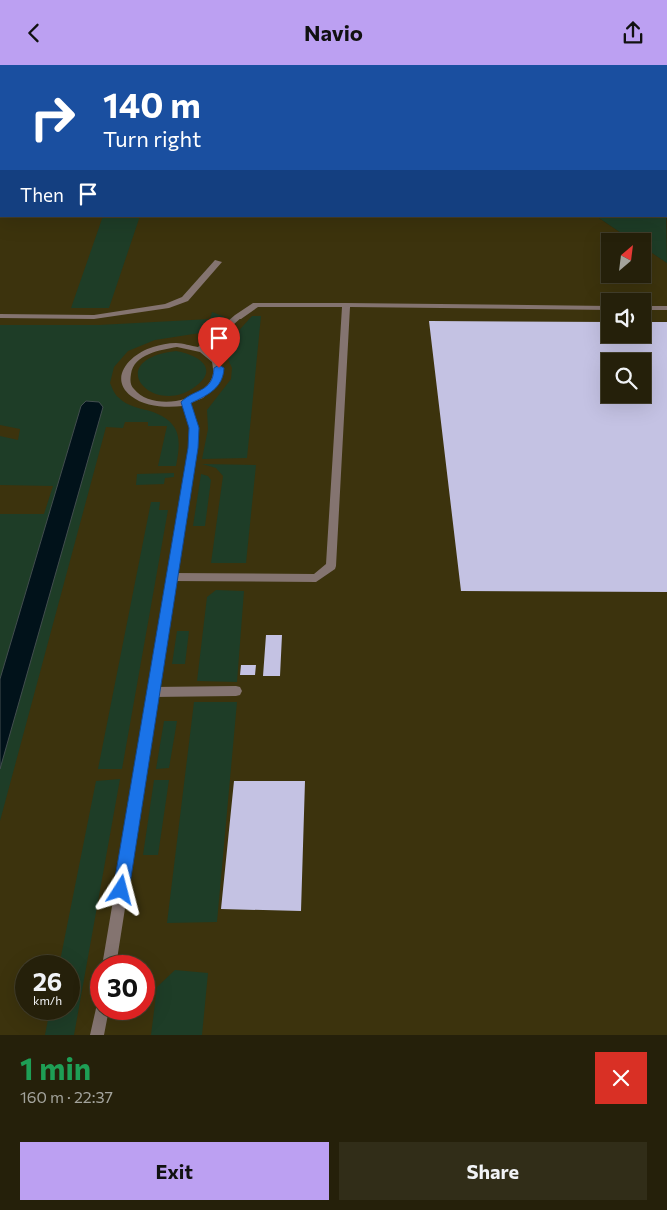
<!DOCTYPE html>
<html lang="en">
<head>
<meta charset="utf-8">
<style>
	body { margin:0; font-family:Commissioner,sans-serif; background:#312d18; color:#f1f3f6; height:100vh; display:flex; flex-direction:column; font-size:19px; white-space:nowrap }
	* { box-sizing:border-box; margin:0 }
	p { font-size:16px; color:#a3a39c }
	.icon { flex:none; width:28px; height:28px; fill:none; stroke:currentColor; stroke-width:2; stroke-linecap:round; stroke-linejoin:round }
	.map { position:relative; height:970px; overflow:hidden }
	.details { display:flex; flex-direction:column; background:#25200a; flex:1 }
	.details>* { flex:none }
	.top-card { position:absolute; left:0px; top:0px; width:668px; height:152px; box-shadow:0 5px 20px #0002,0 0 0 1px #423e2b; background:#1a4fa0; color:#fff; overflow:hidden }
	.needle { width:32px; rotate:28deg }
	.controls { position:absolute; left:601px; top:168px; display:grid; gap:10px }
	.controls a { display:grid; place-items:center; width:50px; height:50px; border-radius:0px; background:#25200a; box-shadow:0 5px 20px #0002,0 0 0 1px #423e2b; font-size:25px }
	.speed { position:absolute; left:15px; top:890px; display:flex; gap:10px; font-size:25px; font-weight:700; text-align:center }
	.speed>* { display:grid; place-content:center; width:65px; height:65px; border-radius:50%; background:#25200a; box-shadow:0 5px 20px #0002,0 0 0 1px #423e2b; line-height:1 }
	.speed small { font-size:12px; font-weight:400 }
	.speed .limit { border:8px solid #d22; background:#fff; color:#111 }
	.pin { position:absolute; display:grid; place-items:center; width:42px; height:42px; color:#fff; margin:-51px -21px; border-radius:50% 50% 50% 0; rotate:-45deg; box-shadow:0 0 5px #0007 }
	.pin .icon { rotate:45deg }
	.me { position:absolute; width:55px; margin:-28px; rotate:9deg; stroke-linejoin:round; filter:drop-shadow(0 0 4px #0008) }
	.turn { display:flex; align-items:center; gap:18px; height:105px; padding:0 20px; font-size:22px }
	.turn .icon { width:65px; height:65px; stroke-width:2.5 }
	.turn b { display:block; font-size:35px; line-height:42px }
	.then { display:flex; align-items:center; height:48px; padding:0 20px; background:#0003; gap:10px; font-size:19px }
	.round { display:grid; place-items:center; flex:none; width:52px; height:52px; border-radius:0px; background:#312d18 }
	.head { display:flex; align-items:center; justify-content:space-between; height:85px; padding:0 20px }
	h1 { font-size:30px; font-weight:700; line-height:38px; color:#1e9e55 }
	.button { display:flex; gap:10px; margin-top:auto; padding:10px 20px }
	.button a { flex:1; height:58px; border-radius:0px; background:#bca0f2; color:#111; font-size:20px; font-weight:700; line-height:58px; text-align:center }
	.button a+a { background:#312d18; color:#f1f3f6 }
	header { display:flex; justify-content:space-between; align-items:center; height:65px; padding:0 20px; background:#bca0f2; color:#111; font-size:22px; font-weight:700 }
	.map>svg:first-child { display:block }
</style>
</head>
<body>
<header><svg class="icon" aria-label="back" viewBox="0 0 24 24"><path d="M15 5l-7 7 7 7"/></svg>Navio<svg class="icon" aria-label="share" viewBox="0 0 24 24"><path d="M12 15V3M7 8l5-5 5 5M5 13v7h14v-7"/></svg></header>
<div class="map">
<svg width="667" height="970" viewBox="0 0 667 970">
	<rect width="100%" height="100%" fill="#312a0d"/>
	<path fill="#3c330d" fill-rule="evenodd" d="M0 0H342L345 1H1V57Z
		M0 71 1 151H596L633 176H610V209H642L643 182 667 198V970H0ZM610 236H642V269H610ZM610 296H642V329H610ZM26 901H69V944H26ZM101 901H144V944H101Z"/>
	<path fill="#1e3d27" d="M666 149 667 198 643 182 642 176H633L596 151H666Z
		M103 151H140L109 243H71Z
		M212 247 225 252 200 268 155 275 128 286 114 302 110 318C112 322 114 329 118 332 127 342 141 343 153 347 182 358 181 375 176 401H158L167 361H148V357H125L123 363 106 362 0 756V449H44L53 421 0 420V371L18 375 20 364 0 360V260H99L210 254Z
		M252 251H261L247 393 202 394 208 364 207 345 231 314 232 303 227 292 226 284 233 272Z
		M176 286C195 289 221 302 196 321 154 354 100 295 176 286Z
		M202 399 256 400 246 498H211L223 411 216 403Z
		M174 408V412L165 413 164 419 136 420 137 409Z
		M201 409 208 411 211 415 205 461H193Z
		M151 437H160L159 445H168L122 704H98Z
		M216 525 244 526 237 617 197 616 207 532Z
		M177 566H189L185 599H172Z
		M194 637H237L217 857 167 858Z
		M164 656H177L169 703 156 704Z
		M120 714 74 970H45L50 944H69V901H59L96 716Z
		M154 715H169L158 790H143Z
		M175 905 208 908 202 970H151L157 922Z"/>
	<path fill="#01121a" stroke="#424d4e" d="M431 0H667V135L666 1Z
		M86 336 99 337 103 342 0 704V614L81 341Z"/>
	<path fill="#c4c2e3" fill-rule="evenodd" d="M604 201H610V209H625L626 212H608Z
		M429 256 610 257V269H642V257H667V527L461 526ZM610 296H642V329H610Z
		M266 570H282L280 611H263Z
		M241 600H256L255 610H240Z
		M234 716H305L301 846 221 844Z"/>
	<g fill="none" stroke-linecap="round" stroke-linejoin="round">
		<path fill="#847470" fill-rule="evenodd" d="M415 0H422L423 1H416Z
			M0 80H1V84H0Z
			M666 143H667V148H666Z
			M215 195 222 197 188 236 169 243 94 254 0 253V249L94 250 165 239 182 232Z
			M253 238H346L610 241V245L350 242 336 501 335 504 316 517 172 516 168 515 167 512 168 509 172 508 314 509 326 499 342 242H258L241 254H235V250Z
			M642 241H667V245H642Z
			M236 621 240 622 242 626 240 630 236 631 153 632 149 631 147 627 149 623 153 622Z"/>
		<path fill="#847470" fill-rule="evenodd" d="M235 250H241L242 252 206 284 219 294 223 308 215 322 203 333 191 338 198 363 197 383 116 901H102L189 383 190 363 183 341C166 343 145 342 131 331 107 312 132 288 153 282 160 280 168 278 176 278 183 278 191 281 198 282ZM177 282 200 287 212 297C215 312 212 316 201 326 185 339 148 342 134 324 130 320 130 315 131 309 134 289 160 285 177 282Z
			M101 937V944H109L104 970H90L97 939Z"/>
	</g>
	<path fill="#1a73e8" stroke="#114b97" d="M219 300 224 303C223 323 208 330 191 338L199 363 198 383 129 825 126 830 121 832 116 830 113 825 188 383 189 363 181 337C195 323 213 328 214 303Z"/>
</svg>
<div class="controls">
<a><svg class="needle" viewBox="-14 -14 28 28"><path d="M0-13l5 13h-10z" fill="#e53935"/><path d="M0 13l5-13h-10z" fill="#a3a39c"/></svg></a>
<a><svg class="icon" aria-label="sound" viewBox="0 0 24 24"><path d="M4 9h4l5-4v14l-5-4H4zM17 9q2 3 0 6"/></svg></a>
<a><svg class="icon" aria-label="search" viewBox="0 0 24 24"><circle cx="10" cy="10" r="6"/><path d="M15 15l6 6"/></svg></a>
</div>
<div class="speed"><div>26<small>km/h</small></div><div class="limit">30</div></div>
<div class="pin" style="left:219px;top:303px;background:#d93025"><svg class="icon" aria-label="arrive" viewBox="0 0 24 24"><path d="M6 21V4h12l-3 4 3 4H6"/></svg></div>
<svg class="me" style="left:121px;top:825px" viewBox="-20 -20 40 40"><path d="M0-17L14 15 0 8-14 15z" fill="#1a73e8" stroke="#fff" stroke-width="4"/></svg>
<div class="top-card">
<div class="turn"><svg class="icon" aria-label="right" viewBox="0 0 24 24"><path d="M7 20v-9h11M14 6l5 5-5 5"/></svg><div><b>140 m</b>Turn right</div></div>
<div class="then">Then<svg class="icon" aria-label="arrive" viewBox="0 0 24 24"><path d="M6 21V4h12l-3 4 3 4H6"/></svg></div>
</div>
</div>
<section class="details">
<div class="head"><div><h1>1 min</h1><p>160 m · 22:37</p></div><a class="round" style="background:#d93025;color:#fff"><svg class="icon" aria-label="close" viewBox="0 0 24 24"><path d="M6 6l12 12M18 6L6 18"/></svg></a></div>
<div class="button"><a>Exit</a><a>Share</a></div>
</section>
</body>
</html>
